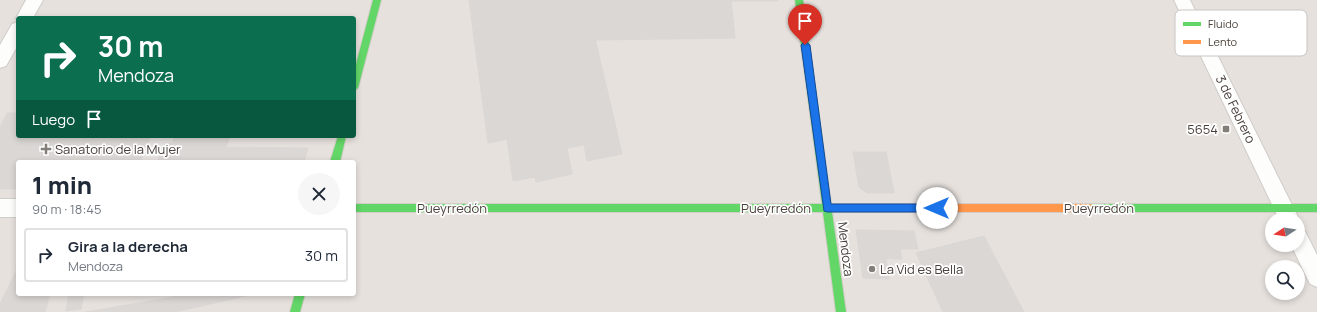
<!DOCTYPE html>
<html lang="es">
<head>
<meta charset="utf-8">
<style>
	body { margin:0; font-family:Manrope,sans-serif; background:#f6f6f7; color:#1f2937; height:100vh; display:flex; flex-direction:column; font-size:15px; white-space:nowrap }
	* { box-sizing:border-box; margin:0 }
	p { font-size:13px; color:#747a83 }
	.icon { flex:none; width:22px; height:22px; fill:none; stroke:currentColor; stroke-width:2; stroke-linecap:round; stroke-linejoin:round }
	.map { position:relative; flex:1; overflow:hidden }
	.drawer { position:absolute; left:16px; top:160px; width:340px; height:136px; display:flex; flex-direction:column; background:#fff; border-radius:4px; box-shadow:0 2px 6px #0003 }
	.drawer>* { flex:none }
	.hud { position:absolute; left:16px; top:16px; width:340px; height:122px; border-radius:4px; box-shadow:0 2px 6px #0003; background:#0b6e4f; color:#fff; overflow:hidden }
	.needle { width:26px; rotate:258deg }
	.tools { position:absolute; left:1265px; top:212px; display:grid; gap:8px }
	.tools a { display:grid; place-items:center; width:40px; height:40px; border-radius:50%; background:#fff; box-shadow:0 2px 6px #0003; font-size:20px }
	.pin { position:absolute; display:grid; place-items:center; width:34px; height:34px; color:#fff; margin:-41px -17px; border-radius:50% 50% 50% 0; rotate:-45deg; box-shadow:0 0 4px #0007 }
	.pin .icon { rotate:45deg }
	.me { position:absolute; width:44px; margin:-22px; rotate:270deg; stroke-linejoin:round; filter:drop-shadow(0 0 3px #0008) }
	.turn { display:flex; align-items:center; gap:14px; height:84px; padding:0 16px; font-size:18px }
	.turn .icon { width:52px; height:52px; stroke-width:2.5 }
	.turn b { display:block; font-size:28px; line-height:34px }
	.then { display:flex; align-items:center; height:38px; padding:0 16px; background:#0003; gap:8px; font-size:15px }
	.round { display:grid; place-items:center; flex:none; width:42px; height:42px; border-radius:21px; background:#f6f6f7 }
	.headline { display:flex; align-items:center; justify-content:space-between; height:68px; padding:0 16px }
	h1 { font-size:24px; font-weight:800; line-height:30px }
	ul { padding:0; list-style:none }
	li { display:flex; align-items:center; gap:12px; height:54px; margin:0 8px 6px; padding:0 8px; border:2px solid #e0e1e3; border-radius:4px }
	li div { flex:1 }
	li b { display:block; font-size:15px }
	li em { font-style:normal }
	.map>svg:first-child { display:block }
</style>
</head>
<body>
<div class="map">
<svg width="1317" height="312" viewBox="0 0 1317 312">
	<rect width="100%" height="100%" fill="#f3f0ee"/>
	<path fill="#e6e1dd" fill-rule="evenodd" d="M0 0H1317V312H0ZM18 18H354V136H18ZM18 162H354V294H18ZM1272 219H1298V245H1272ZM1272 267H1298V293H1272Z"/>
	<path fill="#e5e1df" d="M151 136H205L195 162H140Z"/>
	<path fill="#dbd7d5" stroke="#dbd7d4" d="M469 0H586L614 119 488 143Z
		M586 0H731L735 38 595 40Z
		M731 0H778V1H731Z
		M7 113H18V136H98L86 162H18V189H0V127Z
		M614 119 622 154 587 161 584 145 567 148 572 174 536 182 535 177 513 181 507 139Z
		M98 136H151L140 162H86Z
		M175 136H205L195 162H165Z
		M205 136H230L221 162H195Z
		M165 143H173L165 162H157Z
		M226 147 308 148 304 162H221Z
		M853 152H886L894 193H867L859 187Z
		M856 230 914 231 918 249H900L902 259 860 258Z
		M984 236 1024 312H943L916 253Z
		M860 258 886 259 889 279 863 278Z
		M18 267V294H50L45 312H0V304Z
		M69 294H84L81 309 66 311Z
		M191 294H254L175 312H86Z"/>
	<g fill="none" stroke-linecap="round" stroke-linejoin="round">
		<defs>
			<path id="street" d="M26 0H43L33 18H18V45L6 66 0 68V45L12 24 18 22 16 18Z
				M1174 0H1190L1296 213 1299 219 1298 221V219H1279Z
				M0 199H18V217H0Z
				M1298 229 1305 231 1317 255V287L1310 284 1291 245H1298Z"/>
			<path id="fast" d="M373 0H381L358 88 354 91V72Z
				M795 0H803L831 204H884L887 205 889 208 887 211 884 212H832L846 312H836L823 212H354V204H822Z
				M338 136H346L340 162H330Z
				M1090 204H1317V212H1090L1087 211 1085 208 1087 205Z
				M295 294H305L300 312H290Z"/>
			<path id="slow" d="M884 204H1090L1093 205 1095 208 1093 211 1090 212H884L881 211 879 208 881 205Z"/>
		</defs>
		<use href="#street" stroke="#cfccca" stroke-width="2"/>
		<use href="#fast" stroke="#d3cdc7" stroke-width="2"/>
		<use href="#slow" stroke="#d3cdc7" stroke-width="2"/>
		<use href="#street" fill="#fdfdfc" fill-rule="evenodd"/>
		<use href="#fast" fill="#63d668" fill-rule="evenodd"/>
		<use href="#slow" fill="#ff974d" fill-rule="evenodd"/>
	</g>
	<path fill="#1a73e8" stroke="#114b97" d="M805 41 810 45 831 204H937L941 205 942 208 941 211 937 212H827L824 211 801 45Z"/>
	<g fill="#847e79" stroke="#fff" stroke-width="1.5">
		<rect x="1222" y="125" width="8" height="8" rx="2"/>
		<path d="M44 143h4v4h4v4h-4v4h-4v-4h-4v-4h4z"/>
		<circle cx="872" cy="269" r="4"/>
	</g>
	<g text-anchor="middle" stroke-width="3.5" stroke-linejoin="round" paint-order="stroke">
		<g font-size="13" fill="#49403a" stroke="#fff">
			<text transform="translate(1236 109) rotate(64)" y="5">3 de Febrero</text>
			<text x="452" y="213">Pueyrredón</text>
			<text x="776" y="213">Pueyrredón</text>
			<text x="1099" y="213">Pueyrredón</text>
			<text transform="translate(846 249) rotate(83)" y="5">Mendoza</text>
		</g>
		<g font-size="13" fill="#49403a" stroke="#fff" text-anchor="start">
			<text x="1218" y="134" text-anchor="end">5654</text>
			<text x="55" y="154">Sanatorio de la Mujer</text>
			<text x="880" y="274">La Vid es Bella</text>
		</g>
	</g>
	<rect x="1175" y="10" width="132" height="46" rx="6" fill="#fff" stroke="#c8c6c4" stroke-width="1"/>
	<rect x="1183" y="22" width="18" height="4" fill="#63d668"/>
	<rect x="1183" y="40" width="18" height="4" fill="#ff974d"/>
	<g font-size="11" fill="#49403a">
		<text x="1208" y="28">Fluido</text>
		<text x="1208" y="46">Lento</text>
	</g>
</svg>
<div class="tools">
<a><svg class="needle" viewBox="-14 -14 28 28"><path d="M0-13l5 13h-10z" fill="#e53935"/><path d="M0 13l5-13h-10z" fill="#747a83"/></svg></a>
<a><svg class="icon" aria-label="search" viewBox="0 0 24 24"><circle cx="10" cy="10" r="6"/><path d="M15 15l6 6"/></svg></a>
</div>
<div class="pin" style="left:805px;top:45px;background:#d93025"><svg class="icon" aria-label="arrive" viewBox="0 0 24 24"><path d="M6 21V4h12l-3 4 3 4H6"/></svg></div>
<svg class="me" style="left:937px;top:208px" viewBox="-20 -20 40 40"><circle r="19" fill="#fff"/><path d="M0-13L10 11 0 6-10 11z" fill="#1a73e8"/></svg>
<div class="hud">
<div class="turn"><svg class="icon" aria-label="right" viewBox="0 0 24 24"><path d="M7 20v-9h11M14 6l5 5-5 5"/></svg><div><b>30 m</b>Mendoza</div></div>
<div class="then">Luego<svg class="icon" aria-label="arrive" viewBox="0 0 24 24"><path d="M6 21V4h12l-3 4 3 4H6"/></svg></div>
</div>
<section class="drawer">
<div class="headline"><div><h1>1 min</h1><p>90 m · 18:45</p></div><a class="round"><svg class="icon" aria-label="close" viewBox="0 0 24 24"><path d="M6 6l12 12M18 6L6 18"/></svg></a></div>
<ul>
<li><svg class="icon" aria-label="right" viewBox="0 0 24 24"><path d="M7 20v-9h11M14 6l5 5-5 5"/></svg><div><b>Gira a la derecha</b><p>Mendoza</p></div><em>30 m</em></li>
</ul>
</section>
</div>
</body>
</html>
